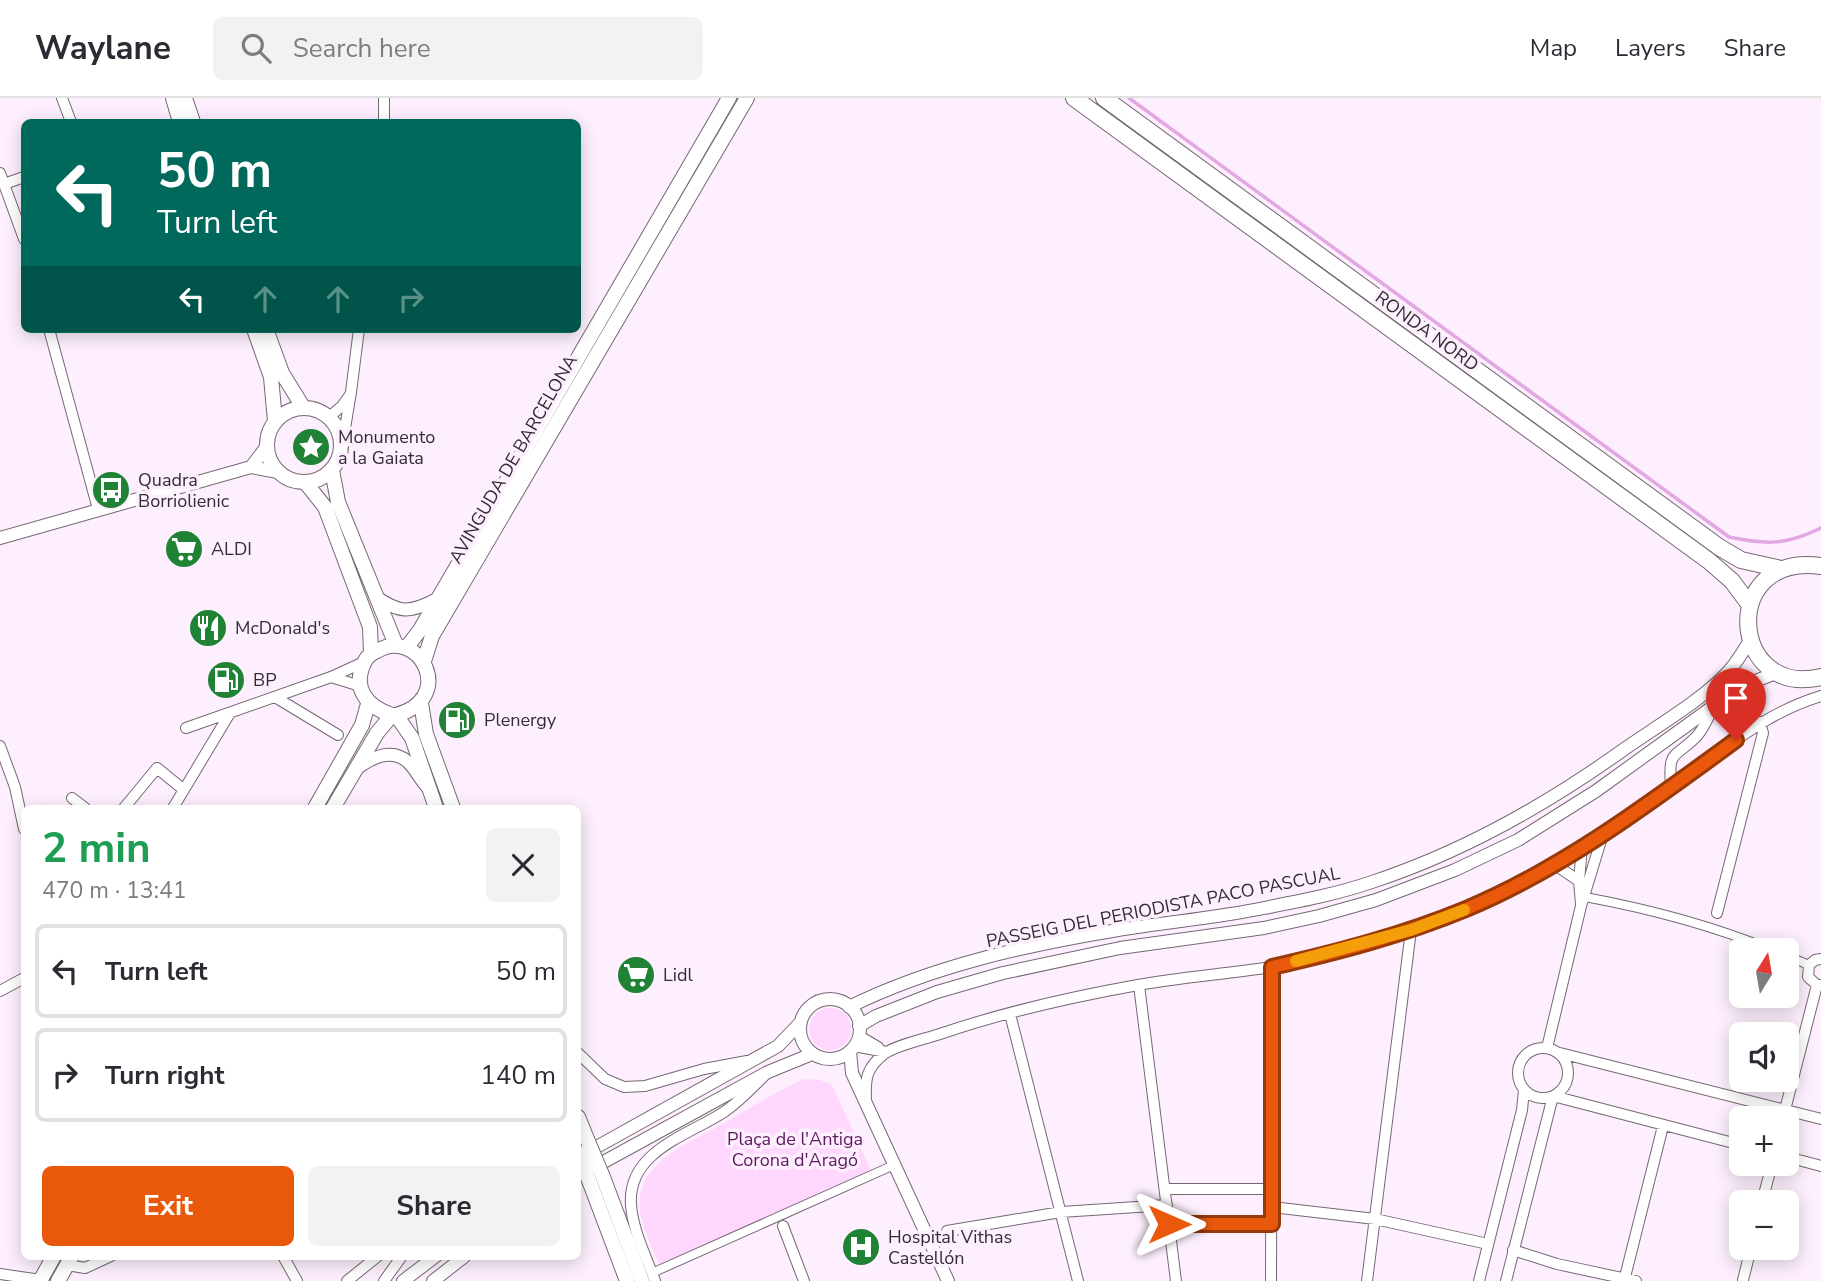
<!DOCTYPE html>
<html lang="en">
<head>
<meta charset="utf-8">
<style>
	body { margin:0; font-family:"Nunito Sans",sans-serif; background:#f2f2f3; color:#2b2b33; height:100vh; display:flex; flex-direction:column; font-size:26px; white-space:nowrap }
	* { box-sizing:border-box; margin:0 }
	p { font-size:23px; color:#7c7c81 }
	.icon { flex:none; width:38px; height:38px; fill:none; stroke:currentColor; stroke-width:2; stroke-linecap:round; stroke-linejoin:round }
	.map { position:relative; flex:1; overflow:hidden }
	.details { position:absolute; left:21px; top:707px; width:560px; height:455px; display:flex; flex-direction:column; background:#fff; border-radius:10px; box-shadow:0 4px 18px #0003 }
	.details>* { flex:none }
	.guide { position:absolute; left:21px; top:21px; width:560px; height:214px; border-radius:10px; box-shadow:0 4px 18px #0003; background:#00695c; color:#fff; overflow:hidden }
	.needle { width:46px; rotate:11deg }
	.controls { position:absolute; left:1729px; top:840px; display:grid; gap:14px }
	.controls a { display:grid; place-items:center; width:70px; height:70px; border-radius:10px; background:#fff; box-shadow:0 4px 18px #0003; font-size:35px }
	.pin { position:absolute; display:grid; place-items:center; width:60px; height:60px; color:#fff; margin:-72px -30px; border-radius:50% 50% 50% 0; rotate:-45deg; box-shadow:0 0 7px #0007 }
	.pin .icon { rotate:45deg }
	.me { position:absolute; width:77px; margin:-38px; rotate:90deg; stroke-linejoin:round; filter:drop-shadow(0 0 5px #0008) }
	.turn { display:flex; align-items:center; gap:24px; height:147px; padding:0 21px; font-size:32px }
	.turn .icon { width:91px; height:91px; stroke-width:2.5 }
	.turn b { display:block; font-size:49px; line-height:60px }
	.lanes { display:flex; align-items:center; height:66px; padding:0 21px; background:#0003; justify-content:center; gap:35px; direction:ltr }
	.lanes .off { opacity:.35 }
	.round { display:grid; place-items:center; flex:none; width:74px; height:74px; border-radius:10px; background:#f2f2f3 }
	.head { display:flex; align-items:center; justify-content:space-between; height:119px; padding:0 21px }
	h1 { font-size:42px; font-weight:700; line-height:52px; color:#1e9e55 }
	.action { display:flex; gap:14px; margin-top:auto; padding:14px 21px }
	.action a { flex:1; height:80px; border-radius:10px; background:#ea580c; color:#fff; font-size:28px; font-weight:700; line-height:80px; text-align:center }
	.action a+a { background:#f2f2f3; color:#2b2b33 }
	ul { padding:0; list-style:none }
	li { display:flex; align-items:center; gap:21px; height:94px; margin:0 14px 10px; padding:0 7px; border:4px solid #e1e1e2; border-radius:10px }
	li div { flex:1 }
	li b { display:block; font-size:26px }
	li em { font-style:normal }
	header { display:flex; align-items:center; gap:42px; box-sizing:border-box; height:98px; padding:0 35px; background:#fff; border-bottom:2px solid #e1e1e2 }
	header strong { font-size:33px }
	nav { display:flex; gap:38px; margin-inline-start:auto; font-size:24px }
	.search { width:490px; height:63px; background:#f2f2f3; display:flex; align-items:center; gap:18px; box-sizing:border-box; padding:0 24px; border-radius:10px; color:#7c7c81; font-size:26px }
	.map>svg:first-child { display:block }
</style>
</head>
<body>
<header>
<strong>Waylane</strong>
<div class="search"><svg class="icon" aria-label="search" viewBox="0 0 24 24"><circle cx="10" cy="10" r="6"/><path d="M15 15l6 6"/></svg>Search here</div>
<nav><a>Map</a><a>Layers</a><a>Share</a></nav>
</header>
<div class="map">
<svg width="1821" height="1183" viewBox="0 0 1821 1183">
	<rect width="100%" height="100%" fill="#fdeffd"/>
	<path fill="#ffd6fe" d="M809 931a21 21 0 1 1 42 0a21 21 0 1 1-42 0Z
		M803 981 820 982 832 987 874 1079 662 1174C656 1156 642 1131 640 1113 635 1062 693 1044 728 1023 752 1008 777 994 803 981Z"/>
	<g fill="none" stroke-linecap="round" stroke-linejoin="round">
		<path stroke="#e3a7e3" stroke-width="3.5" d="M1129 0 1729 439C1767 447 1786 447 1821 430"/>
		<defs>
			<path id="pedestrian" d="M1585 799C1650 811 1711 827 1772 852
				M1787 858 1809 867
				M652 1175 894 1067"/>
			<path id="minor" d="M62 0 71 24
				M384 24V0
				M0 75 24 141
				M4 86 24 79
				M49 231 98 411
				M329 319 342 308 350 297
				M341 355 351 294 359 231
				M331 579 360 588
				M275 599 338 637
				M186 630 331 579 364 564
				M0 648 15 689 24 731
				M1671 689C1668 650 1674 662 1697 638 1704 630 1709 618 1714 608
				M72 700 85 710
				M124 710 157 670 184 692
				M173 710 230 615
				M1554 766 1579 783 1581 806
				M1579 783 1582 749
				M1717 815 1763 635 1760 624
				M1821 861 1815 862 1809 867 1808 879 1817 887H1821
				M1139 887 1176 1183
				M0 893 24 880
				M1010 916 1078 1183
				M859 938 878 949
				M854 948 886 954
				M1547 950 1581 808 1603 736
				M1518 975a25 25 0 1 1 50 0a25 25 0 1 1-50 0Z
				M578 955 605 981 624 989 645 988 704 971 747 963
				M1560 955 1821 1021
				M1553 998 1741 1047
				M866 1003C865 981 866 970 884 956 896 947 925 941 940 936 1004 914 1071 899 1138 887 1182 879 1227 876 1271 869 1389 849 1505 801 1604 736 1639 713 1672 689 1705 664 1744 636 1775 612 1821 598
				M1785 1012 1817 887
				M1787 1059 1821 1068
				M1165 1091H1272
				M1762 1104 1772 1066
				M1272 1109 1375 1121 1488 1146
				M1169 1127 1272 1126
				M783 1128 804 1183
				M947 1133 1061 1114 1167 1107
				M1513 1152 1557 1166 1636 1183
				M283 1158 297 1183
				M67 1167 85 1170 111 1158
				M0 1176 41 1182
				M1743 1182 1751 1150
				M347 1183 378 1158
				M384 1183 402 1158
				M655 1183C646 1158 633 1133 631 1107 627 1053 689 1037 724 1014 739 1004 751 991 764 978
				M1271 1183 1272 869
				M1367 1183 1411 832
				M1479 1183 1522 1012 1524 992
				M1506 1183 1553 998
				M1624 1183 1663 1028"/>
			<path id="tertiary" d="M251 369 267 348
				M0 440 251 369 278 374
				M375 498C400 516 410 515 437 501
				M356 671C371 660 391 649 408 664 414 669 421 683 429 691
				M800 931a30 30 0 1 1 60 0a30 30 0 1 1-60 0Z
				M849 909C932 868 1027 847 1118 832 1166 824 1216 820 1264 810 1300 803 1337 796 1372 784 1463 754 1546 707 1623 652 1654 630 1704 601 1729 573 1737 564 1743 553 1750 543
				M859 928 876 918 937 894 1003 875 1120 850 1264 830 1319 818 1376 802 1455 772 1518 742 1596 693 1740 589 1776 575
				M850 953 852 975 948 1183
				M584 1056 778 948 800 925
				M578 1078 768 974 812 956
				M403 1183 436 1158
				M433 1183 465 1158"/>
			<path id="secondary" d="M173 0 180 24
				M185 0 193 24
				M254 231 271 279 275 323
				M266 231 282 275 303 309
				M267 347a37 37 0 1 1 74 0a37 37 0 1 1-74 0Z
				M332 372 338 404 396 547
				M305 384 325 409 370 529 371 556
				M407 549 420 532 729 0
				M424 563 432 538 747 0
				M421 605 426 636 453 710
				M315 710 362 627 368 606
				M333 710 377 635 392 617C367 609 351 590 365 563 367 559 372 555 377 553 419 528 458 600 396 617L412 640 436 710
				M578 1019 587 1041
				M603 1079 642 1183
				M590 1085 627 1183
				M40 1183 54 1158
				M58 1183 72 1158"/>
			<path id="primary" d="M1074 0 1709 463 1732 483 1749 506
				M1104 0 1719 449 1741 462 1781 471
				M1821 468C1718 454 1730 601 1821 579"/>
		</defs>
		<use href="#pedestrian" stroke="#766775" stroke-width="10"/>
		<use href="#minor" stroke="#766775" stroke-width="12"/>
		<use href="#tertiary" stroke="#766775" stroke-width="14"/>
		<use href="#secondary" stroke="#766775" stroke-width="16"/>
		<use href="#primary" stroke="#766775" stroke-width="18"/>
		<use href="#pedestrian" stroke="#fff" stroke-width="8"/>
		<use href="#minor" stroke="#fff" stroke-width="10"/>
		<use href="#tertiary" stroke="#fff" stroke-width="12"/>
		<use href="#secondary" stroke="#fff" stroke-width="14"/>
		<use href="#primary" stroke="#fff" stroke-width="16"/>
		<defs>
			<path id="secondary-bridge" d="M587 1041 603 1079
				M578 1054 590 1085"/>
		</defs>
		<use href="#secondary-bridge" stroke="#766775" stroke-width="16" stroke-linecap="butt"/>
		<use href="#secondary-bridge" stroke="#fff" stroke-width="14"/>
	</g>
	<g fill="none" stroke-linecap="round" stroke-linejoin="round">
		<defs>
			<path id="route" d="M1169 1126H1272V869C1338 854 1403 837 1466 811 1564 770 1651 704 1736 642"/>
		</defs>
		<use href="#route" stroke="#983908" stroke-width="18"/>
		<use href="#route" stroke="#ea580c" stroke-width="12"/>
		<path stroke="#f59e0b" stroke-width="12" d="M1296 863 1411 832 1464 812"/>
	</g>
	<defs>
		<symbol id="sight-disc" viewBox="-11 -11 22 22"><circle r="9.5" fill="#208235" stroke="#fdeffd"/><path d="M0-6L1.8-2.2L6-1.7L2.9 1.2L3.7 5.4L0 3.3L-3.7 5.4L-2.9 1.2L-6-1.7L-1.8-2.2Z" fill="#fff"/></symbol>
		<symbol id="bus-disc" viewBox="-11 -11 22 22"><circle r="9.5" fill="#208235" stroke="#fdeffd"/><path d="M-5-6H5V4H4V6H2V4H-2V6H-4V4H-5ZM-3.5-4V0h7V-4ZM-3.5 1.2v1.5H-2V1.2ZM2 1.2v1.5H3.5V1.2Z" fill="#fff"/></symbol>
		<symbol id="supermarket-disc" viewBox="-11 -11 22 22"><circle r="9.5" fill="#208235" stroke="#fdeffd"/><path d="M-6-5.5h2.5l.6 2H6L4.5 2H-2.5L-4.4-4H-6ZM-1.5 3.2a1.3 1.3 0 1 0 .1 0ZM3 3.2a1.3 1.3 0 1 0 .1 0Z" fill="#fff"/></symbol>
		<symbol id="restaurant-disc" viewBox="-11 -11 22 22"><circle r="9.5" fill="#208235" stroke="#fdeffd"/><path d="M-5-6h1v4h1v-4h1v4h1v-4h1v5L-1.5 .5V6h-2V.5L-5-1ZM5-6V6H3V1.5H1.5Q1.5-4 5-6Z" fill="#fff"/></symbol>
		<symbol id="fuel-disc" viewBox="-11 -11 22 22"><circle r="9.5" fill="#208235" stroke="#fdeffd"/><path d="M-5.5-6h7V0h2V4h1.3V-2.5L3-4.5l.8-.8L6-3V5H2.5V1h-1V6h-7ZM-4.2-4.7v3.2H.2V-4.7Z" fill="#fff"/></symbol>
		<symbol id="hospital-disc" viewBox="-11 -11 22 22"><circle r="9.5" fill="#208235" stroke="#fdeffd"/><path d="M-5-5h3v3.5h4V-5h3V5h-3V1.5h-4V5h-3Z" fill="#fff"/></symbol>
	</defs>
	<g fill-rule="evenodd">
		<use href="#sight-disc" x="289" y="327" width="44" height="44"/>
		<use href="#bus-disc" x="89" y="370" width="44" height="44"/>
		<use href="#supermarket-disc" x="162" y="429" width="44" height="44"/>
		<use href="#restaurant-disc" x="186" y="508" width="44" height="44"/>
		<use href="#fuel-disc" x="204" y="560" width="44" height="44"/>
		<use href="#fuel-disc" x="435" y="600" width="44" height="44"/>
		<use href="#supermarket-disc" x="614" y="855" width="44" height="44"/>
		<use href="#hospital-disc" x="839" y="1127" width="44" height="44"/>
	</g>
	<g text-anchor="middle" stroke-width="7" stroke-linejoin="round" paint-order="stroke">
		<g font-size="18" fill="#332d33" stroke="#fdeffd">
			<text transform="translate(1427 233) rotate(36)" y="6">RONDA NORD</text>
			<text transform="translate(513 361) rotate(-60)" y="6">AVINGUDA DE BARCELONA</text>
			<text transform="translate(1163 809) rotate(-11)" y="6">PASSEIG DEL PERIODISTA PACO PASCUAL</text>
		</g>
		<g font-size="18" fill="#332d33" stroke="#fdeffd" text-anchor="start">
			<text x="338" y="345">Monumento<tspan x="338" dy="21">a la Gaiata</tspan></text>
			<text x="138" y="388">Quadra<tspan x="138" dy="21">Borriolienic</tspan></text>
			<text x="211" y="457">ALDI</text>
			<text x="235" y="536">McDonald's</text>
			<text x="253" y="588">BP</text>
			<text x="484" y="628">Plenergy</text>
			<text x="663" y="883">Lidl</text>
			<text x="888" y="1145">Hospital Vithas<tspan x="888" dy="21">Castellón</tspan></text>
		</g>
		<g font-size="18" fill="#5f1962" stroke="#fdeffd">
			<text x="795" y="1047">Plaça de l'Antiga<tspan x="795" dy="21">Corona d'Aragó</tspan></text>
		</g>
	</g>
</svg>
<div class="controls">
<a><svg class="needle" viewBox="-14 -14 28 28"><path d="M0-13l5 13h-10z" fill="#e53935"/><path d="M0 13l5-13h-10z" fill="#7c7c81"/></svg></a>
<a><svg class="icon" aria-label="sound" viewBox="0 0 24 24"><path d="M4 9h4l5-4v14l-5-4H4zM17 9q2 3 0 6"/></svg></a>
<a>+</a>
<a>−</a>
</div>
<div class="pin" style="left:1736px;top:642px;background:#d93025"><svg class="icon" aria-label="arrive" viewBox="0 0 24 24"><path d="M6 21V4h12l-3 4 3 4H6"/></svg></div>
<svg class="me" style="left:1169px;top:1126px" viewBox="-20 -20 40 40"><path d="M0-17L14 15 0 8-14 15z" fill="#ea580c" stroke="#fff" stroke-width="4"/></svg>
<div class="guide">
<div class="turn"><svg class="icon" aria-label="left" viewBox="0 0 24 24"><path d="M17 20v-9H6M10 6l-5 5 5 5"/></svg><div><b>50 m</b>Turn left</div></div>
<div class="lanes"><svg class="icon" aria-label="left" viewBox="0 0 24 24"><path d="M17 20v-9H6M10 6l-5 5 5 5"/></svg><svg class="icon off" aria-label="ahead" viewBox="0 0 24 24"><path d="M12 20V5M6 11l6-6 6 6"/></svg><svg class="icon off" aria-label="ahead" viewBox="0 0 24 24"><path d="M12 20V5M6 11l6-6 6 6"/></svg><svg class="icon off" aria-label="right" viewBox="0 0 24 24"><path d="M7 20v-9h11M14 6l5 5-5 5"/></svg></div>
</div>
<section class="details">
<div class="head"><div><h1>2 min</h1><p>470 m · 13:41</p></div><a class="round"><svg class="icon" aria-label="close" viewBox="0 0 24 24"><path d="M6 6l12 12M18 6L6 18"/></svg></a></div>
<ul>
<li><svg class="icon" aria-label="left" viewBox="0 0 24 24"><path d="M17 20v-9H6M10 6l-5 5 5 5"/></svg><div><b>Turn left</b></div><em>50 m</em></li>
<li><svg class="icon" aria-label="right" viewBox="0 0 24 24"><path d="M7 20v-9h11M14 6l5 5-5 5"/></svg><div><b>Turn right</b></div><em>140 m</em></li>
</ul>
<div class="action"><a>Exit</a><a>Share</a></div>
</section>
</div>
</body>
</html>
